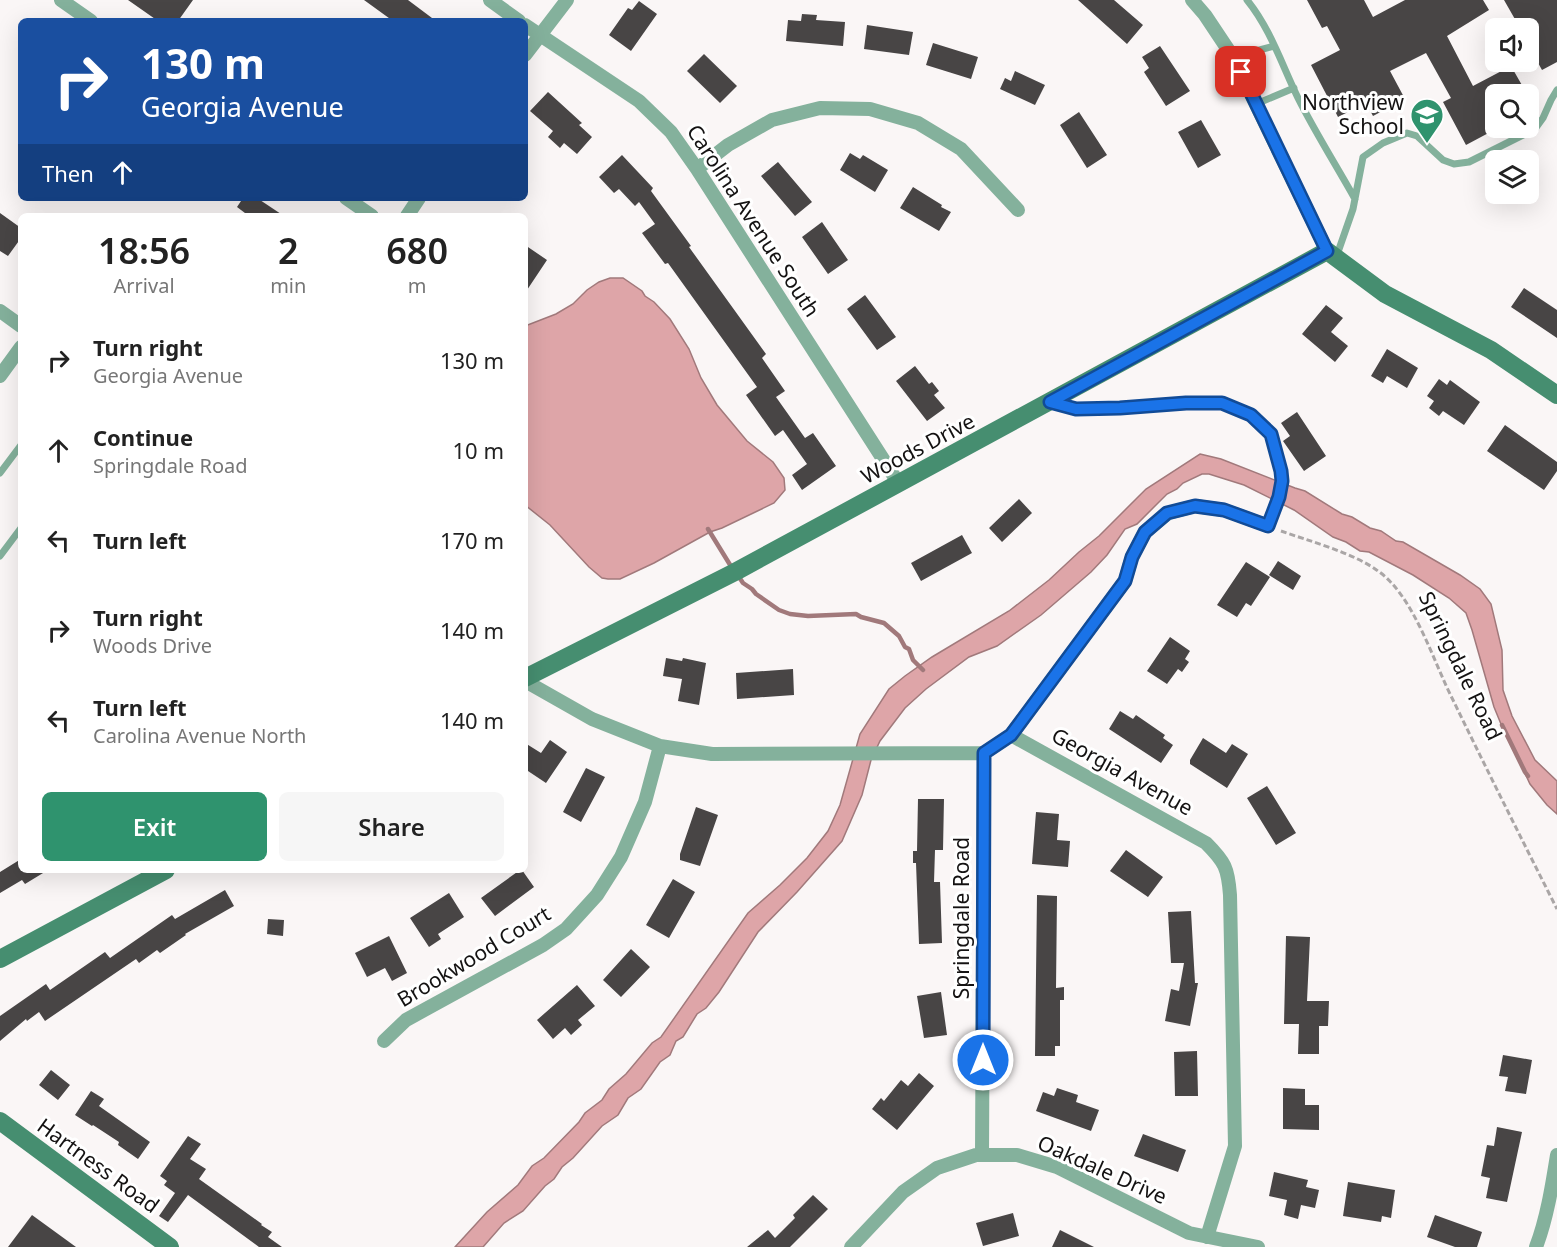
<!DOCTYPE html>
<html lang="en">
<head>
<meta charset="utf-8">
<style>
	body { margin:0; font-family:"Noto Sans",sans-serif; background:#f6f6f6; color:#222; height:100vh; display:flex; flex-direction:column; font-size:22px; white-space:nowrap }
	* { box-sizing:border-box; margin:0 }
	p { font-size:20px; color:#767676 }
	.icon { flex:none; width:33px; height:33px; fill:none; stroke:currentColor; stroke-width:2; stroke-linecap:round; stroke-linejoin:round }
	.map { position:relative; flex:1; overflow:hidden }
	.sheet { position:absolute; left:18px; top:213px; width:510px; height:660px; display:flex; flex-direction:column; background:#fff; border-radius:9px; box-shadow:0 6px 24px #0002 }
	.sheet>* { flex:none }
	.top-card { position:absolute; left:18px; top:18px; width:510px; height:183px; border-radius:9px; box-shadow:0 6px 24px #0002; background:#1a4fa0; color:#fff; overflow:hidden }
	.buttons { position:absolute; left:1485px; top:18px; display:grid; gap:12px }
	.buttons a { display:grid; place-items:center; width:54px; height:54px; border-radius:9px; background:#fff; box-shadow:0 6px 24px #0002; font-size:30px }
	.pin { position:absolute; display:grid; place-items:center; width:51px; height:51px; color:#fff; margin:-26px; border-radius:12px; box-shadow:0 3px 9px #0006 }
	.me { position:absolute; width:66px; margin:-33px; rotate:0deg; stroke-linejoin:round; filter:drop-shadow(0 0 4px #0008) }
	.turn { display:flex; align-items:center; gap:21px; height:126px; padding:0 24px; font-size:27px }
	.turn .icon { width:78px; height:78px; stroke-width:2.5 }
	.turn b { display:block; font-size:42px; line-height:51px }
	.then { display:flex; align-items:center; height:57px; padding:0 24px; background:#0003; gap:12px; font-size:22px }
	.eta { display:flex; justify-content:space-evenly; align-items:center; height:102px; text-align:center }
	.eta b { font-size:36px; font-weight:600; line-height:42px }
	.cta { display:flex; gap:12px; margin-top:auto; padding:12px 24px }
	.cta a { flex:1; height:69px; border-radius:9px; background:#2f936e; color:#fff; font-size:24px; font-weight:600; line-height:69px; text-align:center }
	.cta a+a { background:#f6f6f6; color:#222 }
	ul { padding:0; list-style:none }
	li { display:flex; align-items:center; gap:18px; height:90px; padding:0 24px }
	li div { flex:1 }
	li b { display:block; font-size:22px }
	li em { font-style:normal }
	.map>svg:first-child { display:block }
</style>
</head>
<body>
<div class="map">
<svg width="1557" height="1247" viewBox="0 0 1557 1247">
	<rect width="100%" height="100%" fill="#faf6f6"/>
	<path fill="#dea5a8" stroke="#a1797b" stroke-width="1.5" d="M610 278H623L642 291 645 296 654 302 670 319 689 349 701 378 717 405 747 441 773 462 784 478 785 490 774 503 722 528 710 532 654 563 620 579H608L602 578 589 567 550 525 525 505V326L556 314 573 304 587 290 599 282Z
		M1200 454 1221 459 1295 488 1305 491 1342 514 1352 517 1370 528 1381 531 1396 541 1403 542 1460 575 1480 589 1491 604 1502 650 1503 690 1512 716 1535 760 1557 781V814L1547 805 1530 784 1510 741 1503 729 1494 707 1472 630 1466 613 1449 598 1413 575 1369 552 1360 551 1346 542 1333 537 1294 510 1244 485 1209 474H1202L1183 483 1177 489 1167 494 1137 524 1125 529 1107 555 1091 572 1041 615 997 646 969 657 926 689 905 708 880 741 871 760 862 795 842 841 797 892 758 932 719 992 706 1008 697 1014 683 1037 676 1041 670 1055 660 1062 641 1089 628 1098 618 1115 602 1126 573 1158 562 1167 554 1179 545 1186 523 1211 504 1223 483 1247H455L487 1212 518 1185 532 1166 544 1158 579 1122 585 1113 602 1100 609 1089 626 1074 652 1043 661 1037 748 913 780 885 807 858 828 831 840 805 860 734 889 689 905 676 932 657 1009 611 1049 580 1079 552 1099 536 1146 489Z"/>
	<g fill="none" stroke-linecap="round" stroke-linejoin="round">
		<path stroke="#a1797b" stroke-width="4.5" d="M708 529 732 568
			M737 574 743 583 752 589 756 594 779 610 790 614 808 616 856 614 861 617 884 623 899 636 905 647 909 649 913 660 923 670
			M1502 725 1525 772 1528 776"/>
	</g>
	<path fill="#484545" d="M128 0H193L178 21H158Z
		M364 0H408L436 21H393Z
		M1078 0H1114L1143 25 1127 44Z
		M1307 0H1364L1373 17 1405 0H1483L1489 10 1447 36 1473 86 1511 66 1527 94H1496V129L1466 145 1443 102 1451 98 1426 53 1390 71 1405 99 1373 116 1366 103 1338 117 1311 65 1340 50 1327 26 1322 28Z
		M1504 0H1557V62L1542 70 1528 45V28H1520Z
		M639 1 657 14 631 51 609 35 628 8 632 10Z
		M802 14 817 15 816 20 845 22 843 46 786 41 788 20 801 21Z
		M867 25 913 32 909 55 864 49Z
		M933 43 978 57 971 79 926 65Z
		M1160 46 1190 91 1166 106 1144 72 1149 68 1142 57Z
		M704 54 737 86 720 103 687 71Z
		M1015 71 1045 85 1035 105 1000 89 1005 78 1011 81Z
		M548 92 582 123 579 125 592 137 577 154 564 143 560 148 548 137 553 131 530 111Z
		M1079 112 1107 155 1087 168 1060 125Z
		M1201 120 1221 155 1198 168 1178 132Z
		M850 153 860 159 863 155 888 170 875 192 840 170Z
		M622 155 653 188 651 191 691 246 689 247 766 354 762 358 785 391 776 397 805 438 813 433 836 466 802 490 792 475 807 464 783 430 775 436 746 395 757 387 668 263 665 264 642 233 655 224 639 202 635 206 619 189 614 193 599 177Z
		M778 162 812 202 795 216 761 176Z
		M913 187 942 205 941 207 951 212 939 231 900 208Z
		M243 198H257L284 216H249L237 207Z
		M0 213 21 228V238L8 256 0 251Z
		M822 222 848 260 828 274 802 237Z
		M525 245 547 260 525 293Z
		M1524 288 1557 310V338L1511 307Z
		M865 295 896 337 877 350 847 309Z
		M1326 305 1343 318 1331 332 1348 346 1335 362 1302 334Z
		M1387 349 1418 368 1407 388 1387 376 1383 383 1371 376Z
		M915 366 929 384 932 382 939 391 934 395 945 408 927 421 896 381Z
		M1439 379 1447 385 1450 380 1480 402 1464 425 1443 411 1439 416 1429 408 1434 401 1427 396Z
		M1297 412 1326 456 1304 471 1283 441 1290 436 1281 423Z
		M1505 425 1557 462V471L1544 490 1487 451Z
		M1019 499 1032 513 1002 542 989 528Z
		M962 535 972 553 921 581 911 563Z
		M1278 561 1301 576 1293 590 1269 575Z
		M1246 562 1270 577 1251 606 1246 603 1237 617 1217 605Z
		M1170 637 1190 651 1185 659 1189 662 1182 672 1178 669 1167 684 1147 671Z
		M666 658 682 661 683 658 706 663 699 705 678 701 682 679 663 676Z
		M793 669 794 695 737 699 736 673Z
		M1120 711 1133 719 1136 715 1165 735 1163 738 1173 745 1161 763 1109 729Z
		M1203 738 1226 753 1232 744 1248 754 1227 788 1190 764V760Z
		M550 740 567 752 546 783 525 769V743L541 753Z
		M586 768 605 777 581 822 563 812Z
		M1267 786 1296 833 1276 845 1247 798Z
		M918 799H944L943 850H935L934 882H940L942 943 919 944 916 863H913V851H917Z
		M696 807 718 815 700 866 680 860V854Z
		M1036 812 1059 814 1057 840 1070 841 1068 867 1032 864Z
		M1126 850 1163 877 1148 897 1110 871Z
		M21 859V870H48L25 884 22 880 0 893V872Z
		M520 870H522L534 887 495 916 481 898Z
		M673 879 695 892 669 938 646 925Z
		M225 890 234 906 185 934 186 935 160 953 157 950 139 963 136 959 45 1021 39 1012 27 1021 26 1019 0 1041V1016L46 984 50 990 105 952 110 958 172 915 175 919Z
		M449 893 464 917 438 934 441 939 429 947 410 918Z
		M1037 895 1057 896 1056 988 1064 987V1000H1060V1046H1055V1056H1035Z
		M1191 911 1195 983H1198L1190 1026 1165 1021 1171 989 1179 991 1184 963H1171L1168 912Z
		M268 919 284 920 283 936 267 934Z
		M389 936 407 973 392 981 385 968 367 977 355 953Z
		M1286 936 1310 937 1307 1001H1329L1328 1026H1319V1054H1298L1299 1024H1284Z
		M631 949 650 967 621 997 603 980Z
		M577 985 595 1006 578 1020 582 1025 571 1035 565 1028 553 1039 537 1020Z
		M941 992 947 1035 924 1038 917 996Z
		M1197 1051 1198 1096H1175L1174 1052Z
		M1503 1055 1532 1060 1526 1094 1505 1091 1508 1077 1499 1076Z
		M51 1070 70 1085 58 1100 39 1085Z
		M919 1073 934 1086 897 1130 872 1109 881 1098 884 1101 901 1080 908 1086Z
		M1057 1088 1078 1095 1076 1102 1099 1110 1091 1131 1036 1111 1043 1092 1054 1096Z
		M1283 1088 1305 1089V1105H1319V1130L1283 1129Z
		M91 1091 104 1099 99 1106 150 1142 138 1159 118 1145 119 1142 93 1125 92 1126 75 1115Z
		M1497 1127 1522 1132 1507 1202 1486 1198 1490 1178 1481 1176 1487 1145 1494 1146Z
		M1143 1134 1186 1150 1178 1172 1134 1156Z
		M188 1136 201 1144 190 1159 206 1169 199 1179 262 1224 261 1225 272 1232 268 1237 282 1247H259L188 1195 168 1222 159 1216 175 1193 164 1185 167 1181 160 1176Z
		M1274 1172 1308 1180 1306 1187 1319 1190 1315 1208 1301 1205 1298 1219 1284 1215 1287 1200 1269 1196Z
		M1348 1182 1395 1190 1391 1218 1382 1216 1381 1222 1343 1216Z
		M813 1195 828 1209 790 1247H747L768 1230 775 1238 795 1218 793 1215Z
		M1013 1213 1019 1236 983 1246 976 1223Z
		M32 1215 76 1247H8Z
		M1435 1215 1482 1232 1477 1247H1455L1427 1237Z
		M1060 1230 1094 1247H1052Z"/>
	<g fill="none" stroke-linecap="round" stroke-linejoin="round">
		<path stroke="#aaa6a6" stroke-width="3" stroke-dasharray="6 3" stroke-linecap="butt" d="M1281 531C1309 541 1354 553 1378 571 1414 596 1433 661 1453 700 1487 770 1522 840 1557 909"/>
		<path stroke="#84b19c" stroke-width="7" d="M1247 0C1270 28 1282 65 1298 98 1315 132 1336 165 1355 199
			M1233 57 1274 46
			M1256 104 1294 88
			M1337 255 1353 209 1363 157 1383 143 1407 133 1417 136 1443 160 1454 164 1469 162 1535 129 1543 118 1551 100 1557 90
			M1054 403 1076 409 1120 408 1186 403H1222L1251 415 1271 433 1281 471 1282 481 1279 497 1268 526
			M0 473 21 445
			M0 556 21 528"/>
		<path stroke="#84b19c" stroke-width="14" d="M61 0 91 21
			M490 0 519 21
			M1192 0 1205 15 1233 57 1327 251
			M525 25 639 101 671 132 697 169 899 484
			M525 55 567 0
			M697 169 728 145 772 120 820 108 870 109 918 123 961 149 1018 210
			M346 198 372 216
			M407 216 419 198
			M0 311 21 326
			M0 376 21 347
			M525 681 592 719 660 746 712 754 984 753 1011 735 1206 843C1225 862 1228 868 1230 895L1235 1146 1207 1237
			M1011 735 1125 581 1132 557 1145 532 1168 513 1195 506 1224 510 1268 526
			M384 1041 406 1020 543 945 566 929 597 895 621 857 645 802 660 746
			M982 1155 984 753
			M851 1247 903 1192 937 1168 976 1155H1017L1057 1167 1189 1233 1258 1247
			M1536 1247C1547 1218 1552 1186 1557 1155"/>
		<path stroke="#468e70" stroke-width="18" d="M525 678 735 572 1327 251 1385 294 1491 350 1557 395
			M0 959 166 870
			M0 1121 170 1247"/>
	</g>
	<g fill="none" stroke-linecap="round" stroke-linejoin="round">
		<defs>
			<path id="route" d="M983 1060 984 753 1011 735 1125 581 1132 557 1145 532 1167 513 1195 506 1224 510 1268 526 1279 497 1282 481 1281 471 1271 434 1251 415 1222 403H1186L1120 408 1076 409 1050 402 1327 251 1241 72"/>
		</defs>
		<use href="#route" stroke="#114b97" stroke-width="15"/>
		<use href="#route" stroke="#1a73e8" stroke-width="10"/>
	</g>
	<defs>
		<symbol id="school-pin" viewBox="-11 -11 22 30"><path d="M0 17L-7.5 6A9.5 9.5 0 1 1 7.5 6Z" fill="#2f936e" stroke="#fff"/><path d="M0-5L7-2L0 1L-7-2ZM-4 1L0 2.5L4 1V4Q0 6-4 4Z" fill="#fff"/></symbol>
	</defs>
	<g fill-rule="evenodd">
		<use href="#school-pin" x="1408" y="96" width="38" height="52"/>
	</g>
	<g text-anchor="middle" stroke-width="6" stroke-linejoin="round" paint-order="stroke">
		<g font-size="21" fill="#141212" stroke="#fff" text-anchor="end">
			<text x="1404" y="110">Northview<tspan x="1404" dy="24">School</tspan></text>
		</g>
		<g font-size="21" fill="#141212" stroke="#fff">
			<text transform="translate(753 221) rotate(57)" y="7">Carolina Avenue South</text>
			<text transform="translate(918 449) rotate(-28)" y="7">Woods Drive</text>
			<text transform="translate(1460 666) rotate(64)" y="7">Springdale Road</text>
			<text transform="translate(1122 772) rotate(29)" y="7">Georgia Avenue</text>
			<text transform="translate(962 918) rotate(-90)" y="7">Springdale Road</text>
			<text transform="translate(474 957) rotate(-31)" y="7">Brookwood Court</text>
			<text transform="translate(98 1166) rotate(36)" y="7">Hartness Road</text>
			<text transform="translate(1102 1170) rotate(24)" y="7">Oakdale Drive</text>
		</g>
	</g>
</svg>
<div class="buttons">
<a><svg class="icon" aria-label="sound" viewBox="0 0 24 24"><path d="M4 9h4l5-4v14l-5-4H4zM17 9q2 3 0 6"/></svg></a>
<a><svg class="icon" aria-label="search" viewBox="0 0 24 24"><circle cx="10" cy="10" r="6"/><path d="M15 15l6 6"/></svg></a>
<a><svg class="icon" aria-label="layers" viewBox="0 0 24 24"><path d="M12 4l9 5-9 5-9-5zM3 14l9 5 9-5"/></svg></a>
</div>
<div class="pin" style="left:1241px;top:72px;background:#d93025"><svg class="icon" aria-label="arrive" viewBox="0 0 24 24"><path d="M6 21V4h12l-3 4 3 4H6"/></svg></div>
<svg class="me" style="left:983px;top:1060px" viewBox="-20 -20 40 40"><circle r="17" fill="#1a73e8" stroke="#fff" stroke-width="3"/><path d="M0-11L8 9 0 5-8 9z" fill="#fff"/></svg>
<div class="top-card">
<div class="turn"><svg class="icon" aria-label="right" viewBox="0 0 24 24"><path d="M7 20v-9h11M14 6l5 5-5 5"/></svg><div><b>130 m</b>Georgia Avenue</div></div>
<div class="then">Then<svg class="icon" aria-label="ahead" viewBox="0 0 24 24"><path d="M12 20V5M6 11l6-6 6 6"/></svg></div>
</div>
<section class="sheet">
<div class="eta">
<div><b>18:56</b><p>Arrival</p></div>
<div><b>2</b><p>min</p></div>
<div><b>680</b><p>m</p></div>
</div>
<ul>
<li><svg class="icon" aria-label="right" viewBox="0 0 24 24"><path d="M7 20v-9h11M14 6l5 5-5 5"/></svg><div><b>Turn right</b><p>Georgia Avenue</p></div><em>130 m</em></li>
<li><svg class="icon" aria-label="ahead" viewBox="0 0 24 24"><path d="M12 20V5M6 11l6-6 6 6"/></svg><div><b>Continue</b><p>Springdale Road</p></div><em>10 m</em></li>
<li><svg class="icon" aria-label="left" viewBox="0 0 24 24"><path d="M17 20v-9H6M10 6l-5 5 5 5"/></svg><div><b>Turn left</b></div><em>170 m</em></li>
<li><svg class="icon" aria-label="right" viewBox="0 0 24 24"><path d="M7 20v-9h11M14 6l5 5-5 5"/></svg><div><b>Turn right</b><p>Woods Drive</p></div><em>140 m</em></li>
<li><svg class="icon" aria-label="left" viewBox="0 0 24 24"><path d="M17 20v-9H6M10 6l-5 5 5 5"/></svg><div><b>Turn left</b><p>Carolina Avenue North</p></div><em>140 m</em></li>
</ul>
<div class="cta"><a>Exit</a><a>Share</a></div>
</section>
</div>
</body>
</html>
